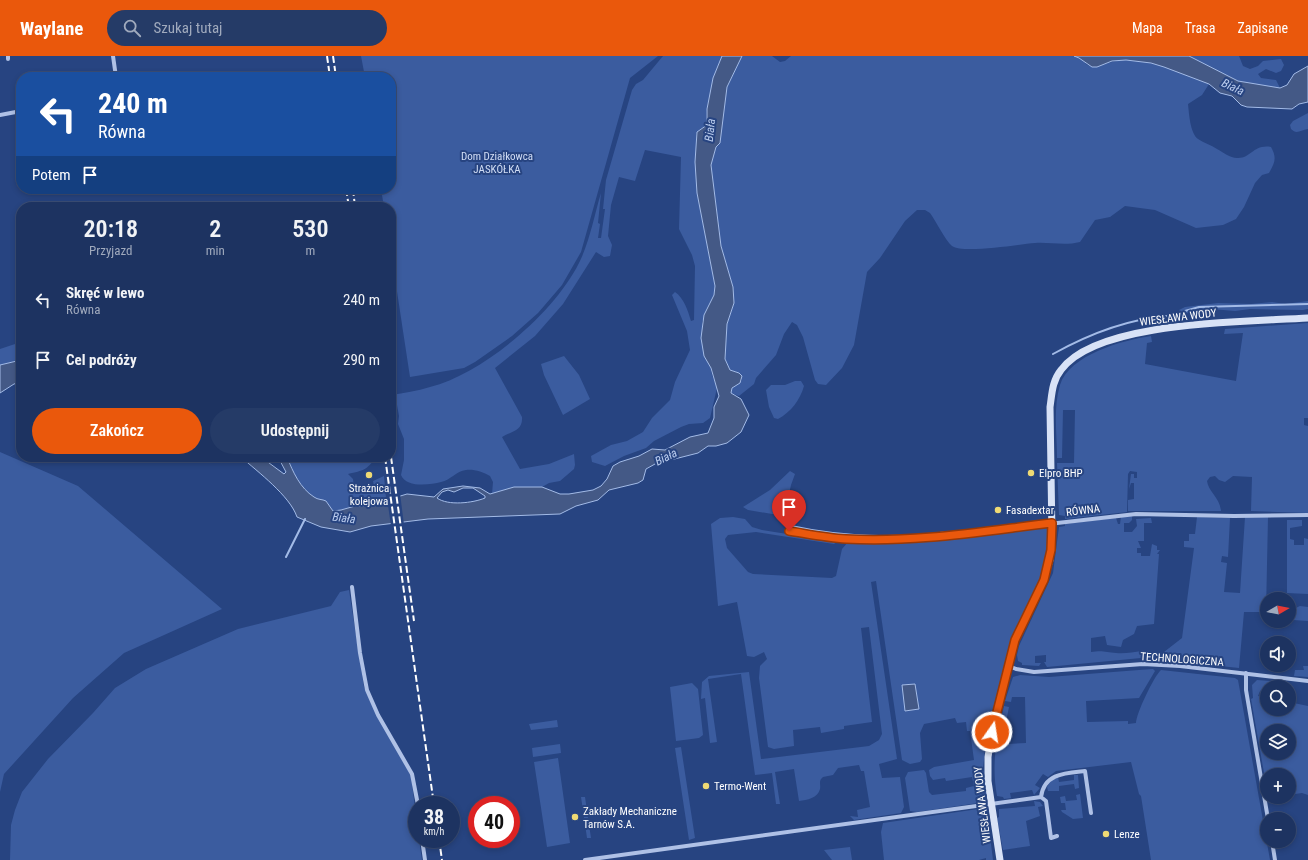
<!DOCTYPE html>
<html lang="pl">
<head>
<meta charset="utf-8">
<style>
	body { margin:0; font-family:"Roboto Condensed",sans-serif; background:#253b67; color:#f1f3f6; height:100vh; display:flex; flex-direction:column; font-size:15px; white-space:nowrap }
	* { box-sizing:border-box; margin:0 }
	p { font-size:13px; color:#a0aabd }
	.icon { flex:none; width:22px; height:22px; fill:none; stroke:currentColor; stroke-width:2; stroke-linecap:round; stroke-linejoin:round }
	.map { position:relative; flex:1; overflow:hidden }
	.sheet { position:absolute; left:16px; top:146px; width:380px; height:260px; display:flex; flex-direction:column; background:#1d3361; border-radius:16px; box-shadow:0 2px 6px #0003,0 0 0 1px #3b4e76 }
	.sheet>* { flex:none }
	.hud { position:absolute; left:16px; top:16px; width:380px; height:122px; border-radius:16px; box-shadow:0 2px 6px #0003,0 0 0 1px #3b4e76; background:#1a4fa0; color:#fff; overflow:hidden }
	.needle { width:26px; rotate:80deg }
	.buttons { position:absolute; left:1260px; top:536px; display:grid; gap:8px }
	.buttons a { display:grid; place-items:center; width:36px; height:36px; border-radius:50%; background:#1d3361; box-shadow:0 2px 6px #0003,0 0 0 1px #3b4e76; font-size:20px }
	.speed { position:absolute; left:408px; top:740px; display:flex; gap:8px; font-size:20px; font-weight:700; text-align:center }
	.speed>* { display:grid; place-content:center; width:52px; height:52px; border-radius:50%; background:#1d3361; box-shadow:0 2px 6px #0003,0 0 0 1px #3b4e76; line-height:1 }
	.speed small { font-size:10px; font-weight:400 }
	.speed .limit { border:6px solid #d22; background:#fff; color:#111 }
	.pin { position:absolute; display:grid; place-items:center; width:34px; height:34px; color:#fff; margin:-41px -17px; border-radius:50% 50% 50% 0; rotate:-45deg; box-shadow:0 0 4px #0007 }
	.pin .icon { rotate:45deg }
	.me { position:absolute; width:44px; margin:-22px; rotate:13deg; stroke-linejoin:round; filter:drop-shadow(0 0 3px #0008) }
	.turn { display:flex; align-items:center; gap:14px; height:84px; padding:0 16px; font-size:18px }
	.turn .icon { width:52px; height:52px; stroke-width:2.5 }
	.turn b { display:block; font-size:28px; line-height:34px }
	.then { display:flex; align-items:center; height:38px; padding:0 16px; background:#0003; gap:8px; font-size:15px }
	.eta { display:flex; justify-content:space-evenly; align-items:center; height:68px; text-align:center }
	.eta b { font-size:24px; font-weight:600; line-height:28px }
	.action { display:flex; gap:8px; margin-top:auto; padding:8px 16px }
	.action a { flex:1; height:46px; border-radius:24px; background:#ea580c; color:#fff; font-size:16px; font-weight:600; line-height:46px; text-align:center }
	.action a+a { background:#253b67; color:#f1f3f6 }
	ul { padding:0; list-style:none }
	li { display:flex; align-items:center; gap:12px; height:60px; padding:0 16px }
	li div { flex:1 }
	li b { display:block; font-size:15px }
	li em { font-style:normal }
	header { display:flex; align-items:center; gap:24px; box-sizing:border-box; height:56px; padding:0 20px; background:#ea580c; color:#fff }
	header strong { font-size:19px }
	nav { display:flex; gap:22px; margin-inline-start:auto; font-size:14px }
	.search { width:280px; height:36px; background:#253b67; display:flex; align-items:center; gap:10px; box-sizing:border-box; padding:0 14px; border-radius:22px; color:#a0aabd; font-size:15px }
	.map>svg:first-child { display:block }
</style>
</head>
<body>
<header>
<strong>Waylane</strong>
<div class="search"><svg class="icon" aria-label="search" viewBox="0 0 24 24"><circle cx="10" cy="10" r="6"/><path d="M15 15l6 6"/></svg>Szukaj tutaj</div>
<nav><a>Mapa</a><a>Trasa</a><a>Zapisane</a></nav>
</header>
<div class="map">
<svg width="1308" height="804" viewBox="0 0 1308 804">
	<rect width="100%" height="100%" fill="#274481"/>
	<path fill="#3b5c9f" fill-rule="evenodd" d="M361 0H658L630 22 581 196 562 229 538 257 512 280 475 306 464 312 410 321 391 196V151H384L381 133H391V21H365Z
		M663 0H722C718 20 703 48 707 69L696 78 697 137 715 230 714 239 702 266 712 319 717 332 710 362 703 367 689 368 681 371 654 385 646 392 624 400 605 410 592 406 591 400 611 389 627 385 643 376 652 362 670 344 675 326 690 294 687 275 672 239 675 236C684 242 688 255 691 265L694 264 695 210 692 199 679 173 681 101 645 94 635 125 619 121 611 149 608 180 612 189 610 200 604 201 596 196 563 248 535 280 495 312 522 361C523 375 512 375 502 381L520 413 549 408 574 398 575 409 574 413 560 425 549 427 542 431H514L495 438H492L493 426 490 420C483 416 474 413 466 414 456 415 451 424 441 426 430 429 406 432 401 419L404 404V383L398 368 399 360 397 349 392 350 391 339C404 337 417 335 430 331 484 317 554 257 579 207 590 185 594 160 601 137L598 167 600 168 598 182H601L605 153H603L606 124 632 34 636 28 643 24Z
		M742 0H772L780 6 785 5 791 0H1074L1083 4 1087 9C1101 12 1111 4 1126 4 1155 5 1182 16 1209 28L1202 39 1188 48C1189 57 1190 77 1198 83 1204 87 1211 89 1217 93 1223 96 1230 102 1237 102 1251 103 1253 88 1271 91 1277 102 1275 106 1269 117L1262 119 1255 127 1244 151 1236 163 1223 169 1196 172 1155 154 1125 150 1110 161 1095 164 1080 186C1065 190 1050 186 1035 187 1019 188 964 198 952 190 945 184 936 165 930 157L925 154H917L905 165 880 202 867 216 854 289 842 312 826 329 818 328 815 324 803 281 797 269 792 266 784 278 776 299 756 322 754 328 739 340 731 337 732 332 742 324 739 317 730 314 725 303 727 268 734 247 733 231 721 190 711 109 716 91 720 87 727 31Z
		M1189 0H1239L1243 10 1250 13 1258 10 1263 5 1281 3 1284 9 1281 15 1276 17 1266 13 1258 18 1261 22 1276 24 1280 32 1238 25Z
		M1308 57V73C1300 74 1297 79 1291 73L1290 69 1293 65Z
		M1308 245V253L1303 254 1250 253 1235 255 1211 253 1183 258 1179 254 1185 251 1218 247 1251 248 1272 246 1285 248Z
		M1308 267V362H1304V369L1308 370V457L1251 455 1252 421 1233 420 1225 426 1219 424 1215 420 1210 421 1207 425C1208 435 1220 442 1221 455H1128V444L1134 443V427H1131L1129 433 1131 418H1134V422H1137V416L1130 415 1128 418 1127 456 1065 463V460L1059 459 1057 407H1074L1075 354H1063L1062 402H1057C1057 378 1053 352 1060 329 1069 299 1123 284 1151 280L1152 286 1147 287 1145 308 1236 325 1243 277 1224 278 1225 273Z
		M21 286V304L0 309V293Z
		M564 300 579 319 590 343 563 359 544 319 541 308Z
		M795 325H801L804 330C800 344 791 356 778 363L774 362 769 351 766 334 771 329H785Z
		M0 396 78 430 222 553 124 597 73 642 4 718 0 736Z
		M287 401H376C366 415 364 414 348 418L353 423 354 433 374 430 373 425 384 420 386 442 370 444 341 454 333 455 326 445C322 443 318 444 314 441 300 432 293 416 287 401Z
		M790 415 795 418 791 429 784 460 748 454 743 451 770 434Z
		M1132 460V464L1129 467H1124V476H1132L1137 470 1136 463 1151 462 1152 467H1144V485H1138L1141 492H1137V497H1141V500H1150L1152 488 1157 490V494H1160L1157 498H1159L1154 568 1137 570 1134 578 1123 584 1121 591 1107 589 1105 580 1091 582V596C1102 594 1106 596 1116 597 1125 598 1133 596 1142 595L1141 602 1047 611 1044 606H1046V599L1035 600V607H1041L1039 610 1022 609V607L1018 605 1017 599 1019 590 1053 517 1059 471 1065 470V468L1116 462 1118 468H1120L1121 461Z
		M733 461 745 463 752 471 762 474 837 486 834 488 756 476 728 479 725 483 727 492 748 516 753 518 832 522 836 520 842 493 848 486 961 480 1037 471 1047 472V497L1042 518 1010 586 987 677 983 712 987 740 985 746 917 756 910 755 905 722 908 716 924 714 926 717 929 736 932 739 966 735V732L974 730 972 721 946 725 945 722 933 724 930 720 929 714 934 711 974 704 970 675H967L966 666 957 667 955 662 924 668 920 677 922 703 920 706 910 708 902 704 876 525 871 526 897 703 879 708 882 722 900 721 904 751 901 757 854 764 850 760 858 761 857 754 870 751 864 715H861L859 709 838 712 833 719 823 721C818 725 821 728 820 733 818 742 807 744 799 745L794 713 775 716 780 748H776L772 717 755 719 741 618 708 623 717 686 710 687 705 642 701 643 702 626 709 620 749 616 761 703 869 690 879 684 882 678 869 571 861 572 872 666 844 670V673L821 677 820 671 793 674 794 690 774 693 768 691 759 622 760 610 767 603 764 596 754 601 747 600 737 546 718 550 711 468 720 462Z
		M1197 461 1230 462 1228 501 1222 500 1221 506 1227 507 1224 536 1240 537 1245 461H1268L1266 556H1244L1239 612 1146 602 1149 596H1164L1182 582 1194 492 1184 491V485H1189V478H1195Z
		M1287 464H1302V470L1290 472V483L1294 484V489H1304V482L1308 483V538L1287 537Z
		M349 534 364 631 377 660 405 708 411 720 417 768V783H419L422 804H10L11 769 15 754 22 736 48 703 93 657 115 632 146 613 238 573 331 550 340 536Z
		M1300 550 1308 551V565L1293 564C1293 558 1293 552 1300 550Z
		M1303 610H1308V621L1294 620 1295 614H1304Z
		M1139 614 1153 613 1155 615 1139 642 1086 645 1087 666 1128 665V668L1136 667C1136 658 1154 620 1161 614L1235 622 1238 624 1270 804H1151L1141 740 1139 738 1131 706 1056 715 1048 721 1043 718 1035 729 1040 732 1034 739 1032 734 1010 737 1011 742 1004 743 1003 741 997 740C991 706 997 682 1004 650L1009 651 1006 666 1007 688 1026 687 1025 641H1012L1011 646 1005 645 1013 621 1020 619 1049 621Z
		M1257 624 1270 625V628L1260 635 1258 640 1267 642V653H1289V646L1308 650V739L1302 737 1289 739V719H1267V734L1251 643 1253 642 1252 629ZM1267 675H1289V697H1267Z
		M692 627 698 633 703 679 699 682 676 685 670 631Z
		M557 664 558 671 531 674 529 668Z
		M560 688 561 697 533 701 532 692Z
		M681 691 695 782 689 784 675 692Z
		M558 702 570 787 547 791 534 706Z
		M1074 719H1078L1079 732 1075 733 1074 728 1059 730V735H1048L1047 731 1052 723 1058 721 1059 726 1074 724Z
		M1080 738 1083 762 1073 763 1062 756 1061 754H1066L1065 747H1061L1060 741 1065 740 1066 745 1077 744 1076 739Z
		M581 741H585L591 782H587Z
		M1034 745 1040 746 1043 750 1038 751 1040 760 1026 765 1030 790 1003 794 997 762 999 761V753L1035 750Z
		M985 752 989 756H987L993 804H986V802L979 804H884L881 776 883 767Z
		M850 791 852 804H832L824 794Z"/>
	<path fill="#445986" stroke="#a3bbe7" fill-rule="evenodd" d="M722 0H742L727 31 720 87 716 91 711 109 721 190 733 231 734 247 727 268 725 303 730 314 739 317 742 320 740 327 732 332 731 337 741 343 749 359 741 376 727 387 716 390H708L698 397 655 408 646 413 643 424 638 427 609 434 598 444 576 450 560 458 428 463 371 470 350 476 321 471 297 461C290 440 258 416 241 401H261L284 418 286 416 278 401H287C293 416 300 432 314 441 318 444 322 443 326 445L333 455 341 454 355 450H367L407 438 434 441 443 433 463 430 480 432 490 438 514 431H542L560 438H569L593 434 601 430 607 423 613 410 620 406 639 400 652 393 665 394 690 381 708 377 714 362V351L719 340 711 312 704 300 701 282 704 259 714 239 715 230 697 137 695 106 697 76 707 69V53L713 22ZM463 432H473L485 440V442C473 447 448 450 437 442L442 436 448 434 454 436Z
		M1074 0H1189L1238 25 1280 32 1287 29 1294 18 1308 10V46L1299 48 1292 53 1247 51 1241 49 1232 40 1220 37 1209 28 1164 11 1151 7 1126 4 1112 5 1097 11H1092L1079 2Z
		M21 304V326L14 328 0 337V309Z
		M915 628 919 653 905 655 902 629Z"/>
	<path fill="#274481" d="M400 437 404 469 391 470 387 442Z"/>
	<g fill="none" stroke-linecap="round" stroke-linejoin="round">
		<path stroke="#a3bbe7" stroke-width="2" d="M1185 255 1199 251 1308 248
			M1053 298C1089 278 1127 263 1168 260
			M791 470C841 481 898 483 948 476
			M286 501 305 463"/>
		<path stroke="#afc1e6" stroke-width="4" d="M113 0 116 21
			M8 3V0
			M0 59 21 55
			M789 475 845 483 887 484 934 481 1136 458 1234 460 1308 459
			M352 531 360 597 367 634 378 659 412 718 418 749
			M1009 610 1016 613 1034 616 1143 608 1180 610 1308 625
			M1246 617V634L1268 763
			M1041 741C1044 717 1066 717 1085 715L1091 757
			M422 783 425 804
			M1272 785 1275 804
			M585 804 1041 741 1046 745 1051 782 1057 780"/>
		<path stroke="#d8e2f6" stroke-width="7" d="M1000 804 988 725V701L992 676 1015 584 1041 532 1050 504 1052 481 1050 351C1052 338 1052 325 1061 314 1097 264 1249 266 1308 262"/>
		<path stroke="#fff" stroke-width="2" stroke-dasharray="7 3" stroke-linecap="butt" d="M327 0 330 21
			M333 0 336 21
			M346 133 349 151
			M353 133 355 151
			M385 401 434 749
			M391 401 414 565
			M439 783 442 804"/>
	</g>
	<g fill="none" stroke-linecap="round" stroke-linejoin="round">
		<defs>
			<path id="route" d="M789 475C808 478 827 482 846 483 915 487 984 475 1052 467L1051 494 1044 524 1015 584 992 676"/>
		</defs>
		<use href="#route" stroke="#983908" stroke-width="10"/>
		<use href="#route" stroke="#ea580c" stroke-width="7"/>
	</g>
	<g fill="#efda74" stroke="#274481" stroke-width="1.5">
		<circle cx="1031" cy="417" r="4"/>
		<circle cx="369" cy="419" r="4"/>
		<circle cx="998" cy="454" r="4"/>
		<circle cx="706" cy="730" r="4"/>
		<circle cx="575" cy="761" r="4"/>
		<circle cx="1106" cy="778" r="4"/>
	</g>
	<g text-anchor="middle" stroke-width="4" stroke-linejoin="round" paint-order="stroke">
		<g font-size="11" fill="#d2def5" stroke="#274481">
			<text x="497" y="104">Dom Działkowca<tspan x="497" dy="13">JASKÓŁKA</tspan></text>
		</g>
		<g font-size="11" fill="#fff" stroke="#274481">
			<text transform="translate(1178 261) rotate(-7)" y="4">WIESŁAWA WODY</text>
			<text transform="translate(1083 454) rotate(-7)" y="4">RÓWNA</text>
			<text transform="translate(1182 603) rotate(4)" y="4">TECHNOLOGICZNA</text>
			<text transform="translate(982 749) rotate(-97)" y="4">WIESŁAWA WODY</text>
		</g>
		<g font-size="11" fill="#fff" stroke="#274481" text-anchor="start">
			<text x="1039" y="421">Elpro BHP</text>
			<text x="369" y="436" text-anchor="middle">Strażnica<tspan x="369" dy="13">kolejowa</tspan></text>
			<text x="1006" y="458">Fasadextar</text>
			<text x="714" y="734">Termo-Went</text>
			<text x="583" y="759">Zakłady Mechaniczne<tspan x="583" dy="13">Tarnów S.A.</tspan></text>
			<text x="1114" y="782">Lenze</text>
		</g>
		<g font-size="12" font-style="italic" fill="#baccee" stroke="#274481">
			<text transform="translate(1233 31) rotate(25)" y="4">Biała</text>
			<text transform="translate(710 74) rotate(-84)" y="4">Biała</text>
			<text transform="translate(666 401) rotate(-26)" y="4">Biała</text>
			<text transform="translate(344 462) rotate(7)" y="4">Biała</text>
		</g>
	</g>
</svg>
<div class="buttons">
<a><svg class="needle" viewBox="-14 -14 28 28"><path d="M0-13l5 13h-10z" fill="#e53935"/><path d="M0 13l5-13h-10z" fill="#a0aabd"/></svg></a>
<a><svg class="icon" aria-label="sound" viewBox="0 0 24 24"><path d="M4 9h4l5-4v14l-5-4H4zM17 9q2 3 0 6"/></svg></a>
<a><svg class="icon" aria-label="search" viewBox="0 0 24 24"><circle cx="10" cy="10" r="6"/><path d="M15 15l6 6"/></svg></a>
<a><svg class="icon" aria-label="layers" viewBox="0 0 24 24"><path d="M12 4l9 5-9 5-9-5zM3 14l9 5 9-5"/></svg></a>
<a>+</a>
<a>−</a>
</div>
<div class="speed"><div>38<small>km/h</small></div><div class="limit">40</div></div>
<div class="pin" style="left:789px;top:475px;background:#d93025"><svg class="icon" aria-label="arrive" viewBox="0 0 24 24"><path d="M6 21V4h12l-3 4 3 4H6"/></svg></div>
<svg class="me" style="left:992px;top:676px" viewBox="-20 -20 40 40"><circle r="17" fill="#ea580c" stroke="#fff" stroke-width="3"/><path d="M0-11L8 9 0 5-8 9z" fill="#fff"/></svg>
<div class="hud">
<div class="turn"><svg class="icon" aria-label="left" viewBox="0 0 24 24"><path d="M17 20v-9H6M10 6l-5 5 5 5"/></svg><div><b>240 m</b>Równa</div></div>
<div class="then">Potem<svg class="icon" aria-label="arrive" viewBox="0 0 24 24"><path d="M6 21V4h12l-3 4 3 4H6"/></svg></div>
</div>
<section class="sheet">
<div class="eta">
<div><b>20:18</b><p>Przyjazd</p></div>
<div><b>2</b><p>min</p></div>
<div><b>530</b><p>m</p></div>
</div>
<ul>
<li><svg class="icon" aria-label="left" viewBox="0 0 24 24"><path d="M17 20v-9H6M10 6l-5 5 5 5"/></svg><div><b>Skręć w lewo</b><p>Równa</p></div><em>240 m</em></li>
<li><svg class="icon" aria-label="arrive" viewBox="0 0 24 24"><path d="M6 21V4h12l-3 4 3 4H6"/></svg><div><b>Cel podróży</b></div><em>290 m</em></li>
</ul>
<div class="action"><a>Zakończ</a><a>Udostępnij</a></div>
</section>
</div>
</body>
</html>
